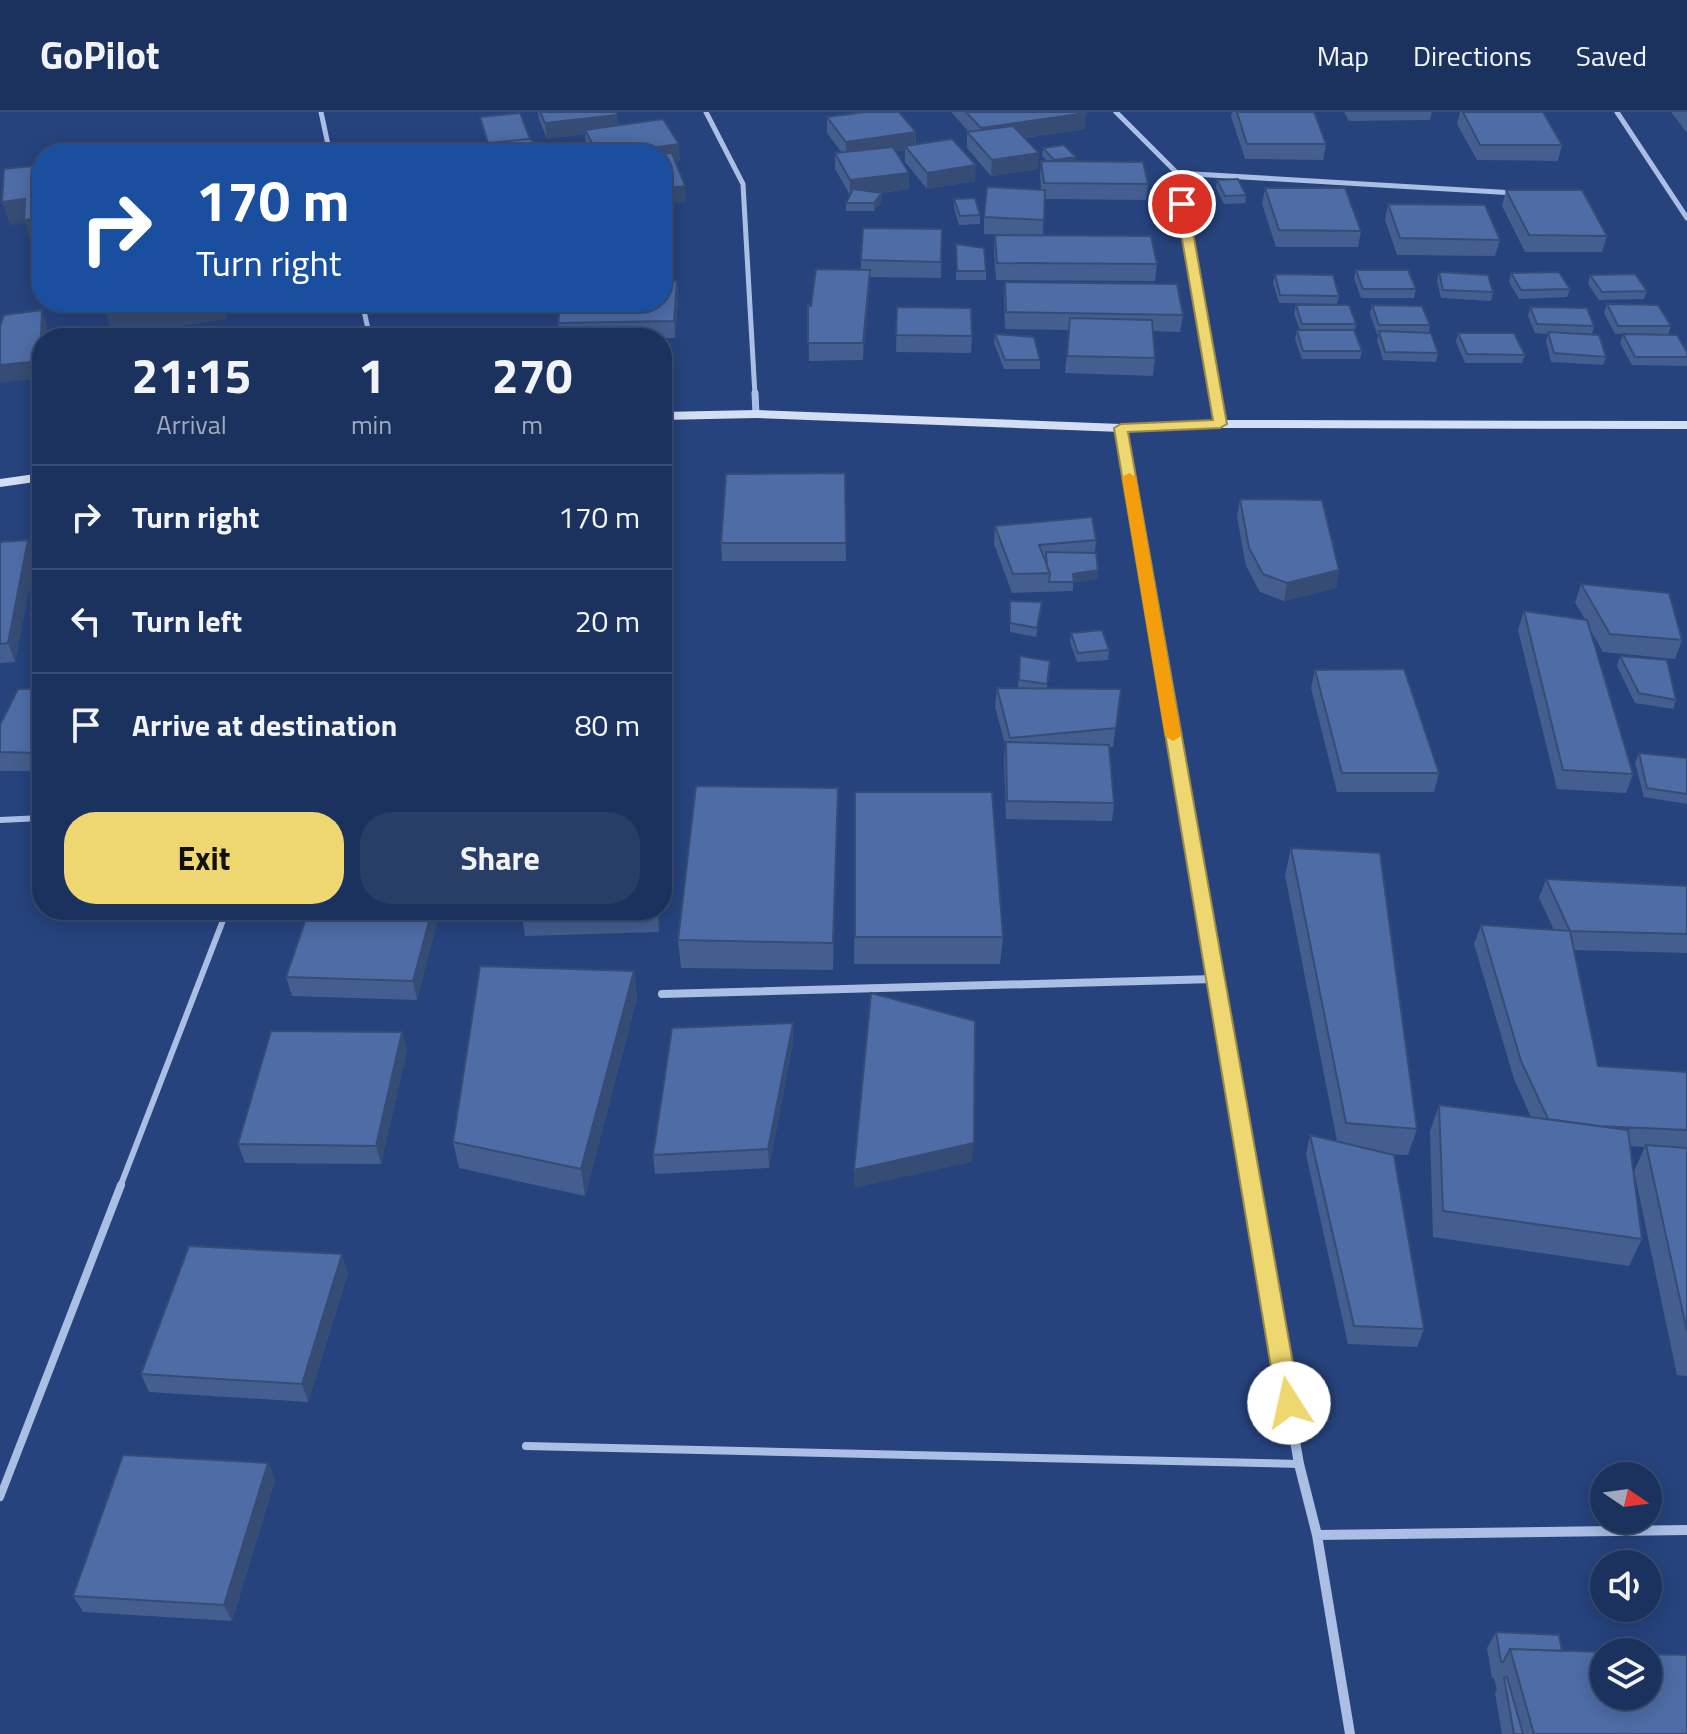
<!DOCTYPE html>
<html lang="en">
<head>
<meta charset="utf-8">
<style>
	body { margin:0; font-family:"Titillium Web",sans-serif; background:#293e67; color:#f1f3f6; height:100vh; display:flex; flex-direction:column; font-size:30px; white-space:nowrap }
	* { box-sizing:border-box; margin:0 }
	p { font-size:26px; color:#a0aabc }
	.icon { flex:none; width:44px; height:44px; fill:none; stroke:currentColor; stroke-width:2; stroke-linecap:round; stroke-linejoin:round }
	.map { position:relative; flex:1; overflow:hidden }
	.sheet { position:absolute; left:32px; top:216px; width:640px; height:592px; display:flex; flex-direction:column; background:#1c325e; border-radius:32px; box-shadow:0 4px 20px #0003,0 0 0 2px #3a4d73 }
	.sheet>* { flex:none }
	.top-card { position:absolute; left:32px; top:32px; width:640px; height:168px; border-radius:32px; box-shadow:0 4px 20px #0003,0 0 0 2px #3a4d73; background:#1a4fa0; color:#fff; overflow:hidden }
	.needle { width:52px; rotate:103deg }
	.controls { position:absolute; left:1590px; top:1350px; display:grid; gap:16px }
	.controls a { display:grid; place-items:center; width:72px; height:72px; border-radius:50%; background:#1c325e; box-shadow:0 4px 20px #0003,0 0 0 2px #3a4d73; font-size:40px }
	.pin { position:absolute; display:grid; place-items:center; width:68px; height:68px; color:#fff; margin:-34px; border:4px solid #fff; border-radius:50%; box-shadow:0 2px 8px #0007 }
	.me { position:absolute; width:88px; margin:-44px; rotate:350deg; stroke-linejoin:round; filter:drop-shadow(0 0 6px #0008) }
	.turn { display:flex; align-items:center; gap:28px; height:168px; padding:0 32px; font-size:36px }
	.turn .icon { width:104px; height:104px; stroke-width:2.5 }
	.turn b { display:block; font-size:56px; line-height:68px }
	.eta { display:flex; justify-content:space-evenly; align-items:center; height:136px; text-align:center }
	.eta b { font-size:48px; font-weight:700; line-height:56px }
	.primary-button { display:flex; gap:16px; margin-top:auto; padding:16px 32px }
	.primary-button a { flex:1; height:92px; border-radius:32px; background:#eed670; color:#111; font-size:32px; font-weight:700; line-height:92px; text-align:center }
	.primary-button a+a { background:#293e67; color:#f1f3f6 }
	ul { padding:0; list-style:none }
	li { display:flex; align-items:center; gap:24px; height:104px; padding:0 32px; border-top:2px solid #3a4d73 }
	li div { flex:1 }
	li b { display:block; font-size:30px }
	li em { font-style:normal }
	header { display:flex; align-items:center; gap:48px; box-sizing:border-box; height:112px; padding:0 40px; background:#1c325e; border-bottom:2px solid #3a4d73 }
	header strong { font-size:38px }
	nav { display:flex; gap:44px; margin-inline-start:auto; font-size:28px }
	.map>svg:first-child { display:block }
</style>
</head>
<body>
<header>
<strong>GoPilot</strong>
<nav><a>Map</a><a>Directions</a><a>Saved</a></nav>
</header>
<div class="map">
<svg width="1687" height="1622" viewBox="0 0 1687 1622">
	<rect width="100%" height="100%" fill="#26437d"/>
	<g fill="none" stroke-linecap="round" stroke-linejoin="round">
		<path stroke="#abbfe5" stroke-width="6" d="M0 708 42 706
			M120 1075 227 798"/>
		<path stroke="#abbfe5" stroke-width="8" d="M526 1334 1299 1352
			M0 1385 121 1073"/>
		<path stroke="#abbfe5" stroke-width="5" d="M321 0 330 42
			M706 0 743 72 755 283
			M1116 0 1177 61 1215 283
			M1617 0 1687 106
			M1177 61 1515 81
			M362 190 370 226"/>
		<path stroke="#abbfe5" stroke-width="7" d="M755 281 756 302
			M1215 281 1220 312
			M1121 316 1176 635"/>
		<path stroke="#abbfe5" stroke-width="8" d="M1176 633 1251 1075
			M662 882 1214 867"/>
		<path stroke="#abbfe5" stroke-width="10" d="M1251 1073 1299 1352 1317 1423 1350 1622
			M1317 1423 1687 1418"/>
		<path fill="#d4dff5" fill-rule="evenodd" d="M756 298 1121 312 1220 308 1687 309V317L1220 316 1121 320 756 306 662 308V300Z
			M42 361V369L0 375V367Z"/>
	</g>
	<path fill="#435e8f" d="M538 0H616L618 13 680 48 675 49 686 90 662 42H591L586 34 585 22 547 27 539 7Z
		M865 0H902H899L916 20V33L975 69 927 77 905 50V38L896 39 909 77 879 81H882V89L874 99H846V91L850 83 835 57V41H842L827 21V5Z
		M951 0H1085V17L1024 26 1038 57 991 64 967 36V20H969Z
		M1232 0H1314L1326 32 1323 48 1245 47 1231 4Z
		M1344 0H1432L1430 8 1349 9Z
		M1460 0H1543L1562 33 1558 49 1477 48 1457 12Z
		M1671 0H1687V21Z
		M1043 36 1076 45 1075 49 1148 72 1146 88 1044 87 1043 123 1157 152 1155 169 996 168 994 139 995 123H1009L984 122V105L1041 77 1040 65 1041 49H1047L1042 44Z
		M1217 68 1246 83 1245 91 1224 92 1216 76Z
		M1265 76 1361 119 1358 135H1276L1262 92Z
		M1506 78 1607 124 1602 140H1525L1502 94Z
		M954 87 980 103V112L959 113 954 96Z
		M1388 92 1500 128 1495 144 1397 143 1385 108Z
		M942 117 941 166 870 165 863 248 809 249 808 193 811 194 861 158V148Z
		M664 132 665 148 663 170 677 169 678 186 675 226H559L558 211 662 190Z
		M956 132 986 159V168H956Z
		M1356 158 1416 177 1414 186H1361L1354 166Z
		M1439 160 1493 180 1491 189 1441 186 1437 169Z
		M1511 161 1570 177 1567 185 1519 187 1509 170Z
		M1275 162 1339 184 1337 192 1279 191 1273 171Z
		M1590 163 1647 179 1644 187 1599 188 1588 172Z
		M1005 170 1183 203 1180 220 1153 219 1155 246 1153 264 1065 261 1069 218 1005 217 1004 186Z
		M1607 192 1671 214 1668 223 1687 240V254L1632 253 1620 231 1623 222H1615L1604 201Z
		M1296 193 1356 212 1355 219 1362 239 1360 247H1302L1295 227 1297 218H1300L1294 202Z
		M1372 193 1430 213 1429 221 1438 241 1436 250 1383 248 1377 228 1379 222H1377L1370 202Z
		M897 195 972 224 971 241 896 240Z
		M1530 195 1594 214 1592 223 1606 245 1603 253 1551 250 1546 229 1548 222 1535 221 1528 204Z
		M1458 221 1525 243 1522 251H1465L1456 230Z
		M995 222 1040 248V257H1004L994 231Z
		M845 361 846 449H722L721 431Z
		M1240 387 1339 458 1336 476 1284 489 1260 480 1246 454 1237 405Z
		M995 414 1096 428 1095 441 1098 458 1097 467 1073 471V479L1012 481 994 432Z
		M28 428 35 446 15 550 0 551V430Z
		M1581 472 1682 528 1675 547 1603 540 1589 515 1633 662 1626 681 1557 677 1518 518 1524 499 1585 507 1575 491Z
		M1010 489 1042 490 1036 525 1010 520Z
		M662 510H665L674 619 662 620Z
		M1071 521 1109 538 1108 548 1077 550 1070 530Z
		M1020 544 1050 549 1047 577H1121L1113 635H1109L1114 691 1112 709 1006 707 1004 649 1005 632 995 595 997 576H1018Z
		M1620 544 1676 588 1673 597 1635 591 1617 554Z
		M1315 558 1439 661 1434 680H1337L1311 576Z
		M42 577V659H0V613Z
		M1639 641 1687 646V692L1644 685 1635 651Z
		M838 676 833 858 681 856 678 828Z
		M855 680 1003 825 1000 852H854Z
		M1291 736 1417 1017 1408 1043 1387 1042 1424 1217 1417 1235 1348 1232 1306 1042 1310 1023 1337 1029 1285 763Z
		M1546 767 1687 774V841L1574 838 1598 954 1687 960V1264L1677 1263 1634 1059 1645 1035 1630 1034 1642 1127 1629 1154 1433 1125 1430 1019 1439 993 1531 1005 1514 967 1474 832 1481 813 1554 818 1539 786Z
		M309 798H440L417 888 292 884 286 865Z
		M521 798H660L659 820 525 824Z
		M634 859 637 886 585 1084 459 1056 453 1030Z
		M793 911V930L769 1056 655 1062 653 1043Z
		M402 920 407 938 381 1052 245 1051 238 1032Z
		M348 1161 308 1290 149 1280 141 1262Z
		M268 1351 275 1368 232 1509 83 1500 73 1484Z
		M1496 1520 1562 1539 1687 1622H1502L1495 1581 1497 1578 1494 1566H1492L1487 1536Z"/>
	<path fill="#374c74" d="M1086 1 1085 17 980 32 981 16Z
		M617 3 618 19 585 18V22L547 27 545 11Z
		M916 20 915 36 905 34V38L846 46V30Z
		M679 32 680 48 662 50V42H609Z
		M545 36 546 42H525V38Z
		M1039 41 1038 57 991 64 992 48Z
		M1076 45 1075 53 1053 56 1054 48Z
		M976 53 975 69 927 77V61Z
		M909 61V77L850 84V68Z
		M685 74 686 90 662 93V77Z
		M882 81V89L874 99V91Z
		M25 87 42 106V131L32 132 25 111 10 113 2 90Z
		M664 132 665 148 662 182V153Z
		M870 158V175L863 248V231Z
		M677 169 678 186 675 226 674 209Z
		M172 190H224L227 207 113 225 106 200Z
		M42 198 47 215V226H42V266L0 271V253Z
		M28 428 35 446 15 550 8 531Z
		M1098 458 1097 467 1073 471V462Z
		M1339 458 1336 476 1284 489 1287 471Z
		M838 676V703L833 858V831Z
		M662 681 664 700 662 745Z
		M432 798H440V800L417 888 413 869Z
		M657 798H660L659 820Z
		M634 859 637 886 585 1084 581 1057Z
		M793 911V930L769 1056 768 1037Z
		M402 920 407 938 381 1052 376 1034Z
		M974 1031 972 1050 854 1076V1058Z
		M342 1142 348 1161 308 1290 302 1272Z
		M268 1351 275 1368 232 1509 224 1493Z"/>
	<path fill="#4e6da6" stroke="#374c74" stroke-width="2" d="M540 0H616L617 3 545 11Z
		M865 0H899L916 20 846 30 827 5Z
		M966 0H1085L1086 1 981 16Z
		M1237 0H1314L1326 32H1247Z
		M1463 0H1543L1562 33H1480Z
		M520 1 530 27 488 31 480 5Z
		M663 7 679 32 609 42H598L585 18Z
		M1013 14 1039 41 992 48 967 20Z
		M529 27 545 36 525 38V42H426L425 37Z
		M952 27 976 53 927 61 905 34Z
		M222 33 223 42H138Z
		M1064 33 1076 45 1054 48 1043 36Z
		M893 35 909 61 850 68 835 41Z
		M672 41 685 74 662 77V42Z
		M1041 49 1143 50 1148 72 1044 71Z
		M42 53V106L24 108 25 87 2 90 4 57Z
		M1238 67 1246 83 1225 84 1217 68Z
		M987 75 1045 78 1044 108 984 105Z
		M1265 76H1345L1361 119 1279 118Z
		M853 77 882 81 874 91H846Z
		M1506 78H1582L1607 124 1529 123Z
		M975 86 980 103 960 104 954 87Z
		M1388 92 1485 93 1500 128 1400 126Z
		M863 116 942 117 941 150 861 148Z
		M995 123 1151 124 1157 152 997 151Z
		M662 132H664L662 153Z
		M956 132 984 136 986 159H957Z
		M816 157 870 158 863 231H808V193L811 194Z
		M1356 158H1408L1416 177H1363Z
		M1439 160 1488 163 1493 180 1443 178Z
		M1559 160 1570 177 1521 178 1511 161Z
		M1275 162 1333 163 1339 184 1280 183Z
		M1635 162 1647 179 1602 180 1590 163Z
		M677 169 674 209 558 211 561 190H662V170Z
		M1005 170 1177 172 1183 203 1006 200Z
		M104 190H172L106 200Z
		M1607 192 1658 193 1671 214H1618Z
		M1296 193H1349L1356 212H1302Z
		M1372 193 1422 194 1430 213H1379Z
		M897 195 971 196 972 224 896 223Z
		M1530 195 1587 196 1594 214 1537 212Z
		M42 198 40 249 0 253V215L4 203Z
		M1070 206 1152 208 1155 246 1067 244Z
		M1297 218H1354L1362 239H1303Z
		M1379 219 1431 221 1438 241 1385 240Z
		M243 220 246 226H199Z
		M1548 220 1599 223 1606 245 1554 241Z
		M1458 221H1514L1525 243 1467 242Z
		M995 222 1034 225 1040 248H1005Z
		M1623 222 1677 223 1687 240V245H1635Z
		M845 361 846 431H721L726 362Z
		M1240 387 1322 388 1339 458 1287 471 1263 462 1249 436Z
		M1092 405 1096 428 1039 433 1050 461 1013 462 995 414Z
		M28 428 8 531 0 532V430Z
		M1046 440 1096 441 1098 458 1073 462 1074 470H1049L1050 461 1047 455Z
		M1581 472 1669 481 1682 528 1610 522Z
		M1010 489 1042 490 1037 516 1010 511Z
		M1524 499 1587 508 1633 662 1563 658Z
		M662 510H665L672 593H662Z
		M1102 518 1109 538 1078 541 1071 521Z
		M1020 544 1050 549 1047 572 1019 568Z
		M1620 544 1667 548 1676 588 1639 581Z
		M1404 557 1439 661H1342L1315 558Z
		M997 576 1121 577 1116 616 1010 626Z
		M18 577H42V641L0 640V613Z
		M1006 630 1109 633 1114 691 1007 689Z
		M1639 641 1687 646V682L1647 676Z
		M696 674 838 676 833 831 678 828Z
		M855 680H992L1003 825H855Z
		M1291 736 1380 741 1417 1017 1346 1011Z
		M1546 767 1687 774V822L1570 819 1598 954 1687 960V1018L1599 1014 1548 1007 1521 949 1481 813 1570 819Z
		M309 798H432L413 869 286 865Z
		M480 854 634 859 581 1057 453 1030Z
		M871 881 975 909 974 1031 854 1058Z
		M793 911 768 1037 653 1043 672 916Z
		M271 919 402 920 376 1034 238 1032Z
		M1439 993 1628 1018 1642 1127 1443 1099Z
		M1310 1023 1394 1043 1424 1217 1354 1214Z
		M1646 1033 1687 1036V1219Z
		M189 1134 342 1142 302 1272 141 1262Z
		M123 1343 268 1351 224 1493 73 1484Z
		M1496 1520 1559 1523 1562 1539 1510 1537 1503 1550H1501Z
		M1510 1537 1604 1540V1584H1648V1542L1687 1543V1622H1534Z
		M1507 1565 1523 1622H1514L1504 1566Z"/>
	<path fill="#eed670" stroke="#9b8b49" stroke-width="2" d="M1182 89 1188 92 1227 312 1220 316 1128 320 1300 1291 1297 1298 1289 1301 1281 1298 1277 1291 1114 316 1121 312 1213 308 1176 92Z"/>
	<path fill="#f59e0b" d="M1129 361 1136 365 1181 624 1173 629 1165 624 1122 365Z"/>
</svg>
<div class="controls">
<a><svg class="needle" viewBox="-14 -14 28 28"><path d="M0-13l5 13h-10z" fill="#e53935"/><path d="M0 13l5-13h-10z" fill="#a0aabc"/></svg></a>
<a><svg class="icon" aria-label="sound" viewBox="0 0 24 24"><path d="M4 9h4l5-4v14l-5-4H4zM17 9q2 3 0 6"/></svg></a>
<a><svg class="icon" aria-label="layers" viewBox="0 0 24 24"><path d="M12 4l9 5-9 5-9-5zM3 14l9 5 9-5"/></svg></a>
</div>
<div class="pin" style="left:1182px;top:92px;background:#d93025"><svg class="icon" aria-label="arrive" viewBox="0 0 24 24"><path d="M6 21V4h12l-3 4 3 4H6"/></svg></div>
<svg class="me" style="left:1289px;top:1291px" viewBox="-20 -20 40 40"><circle r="19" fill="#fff"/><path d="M0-13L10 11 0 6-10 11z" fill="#eed670"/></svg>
<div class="top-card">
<div class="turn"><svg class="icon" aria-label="right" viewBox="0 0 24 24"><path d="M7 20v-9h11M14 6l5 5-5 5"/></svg><div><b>170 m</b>Turn right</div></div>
</div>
<section class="sheet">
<div class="eta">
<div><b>21:15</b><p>Arrival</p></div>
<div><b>1</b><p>min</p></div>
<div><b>270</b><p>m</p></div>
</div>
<ul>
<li><svg class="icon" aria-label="right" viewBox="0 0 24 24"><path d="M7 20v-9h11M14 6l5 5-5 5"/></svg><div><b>Turn right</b></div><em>170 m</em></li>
<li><svg class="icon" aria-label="left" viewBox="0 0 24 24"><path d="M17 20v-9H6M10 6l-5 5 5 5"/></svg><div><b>Turn left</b></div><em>20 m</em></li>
<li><svg class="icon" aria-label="arrive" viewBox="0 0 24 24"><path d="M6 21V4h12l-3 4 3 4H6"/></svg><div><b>Arrive at destination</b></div><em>80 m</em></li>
</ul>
<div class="primary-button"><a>Exit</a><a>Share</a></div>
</section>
</div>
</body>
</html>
